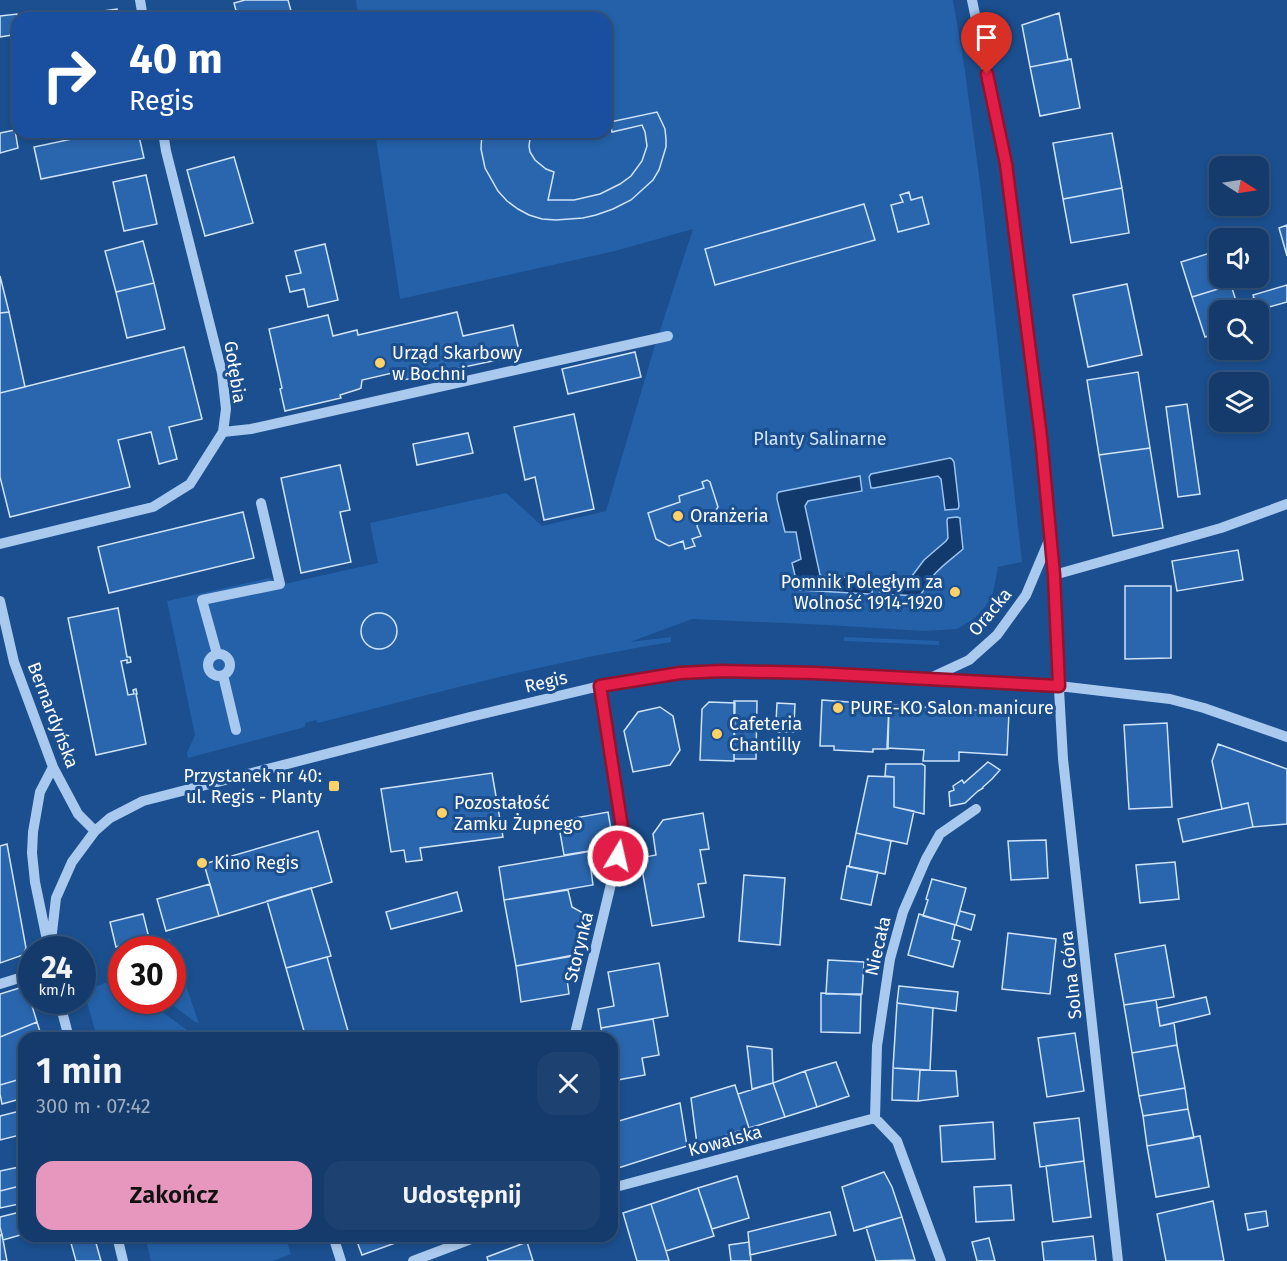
<!DOCTYPE html>
<html lang="pl">
<head>
<meta charset="utf-8">
<style>
	body { margin:0; font-family:"Fira Sans",sans-serif; background:#1d4271; color:#f1f3f6; height:100vh; display:flex; flex-direction:column; font-size:22px; white-space:nowrap }
	* { box-sizing:border-box; margin:0 }
	p { font-size:20px; color:#9dadc1 }
	.icon { flex:none; width:33px; height:33px; fill:none; stroke:currentColor; stroke-width:2; stroke-linecap:round; stroke-linejoin:round }
	.map { position:relative; flex:1; overflow:hidden }
	.panel { position:absolute; left:18px; top:1032px; width:600px; height:210px; display:flex; flex-direction:column; background:#143b6b; border-radius:18px; box-shadow:0 3px 9px #0003,0 0 0 2px #33557e }
	.panel>* { flex:none }
	.hud { position:absolute; left:12px; top:12px; width:600px; height:126px; border-radius:18px; box-shadow:0 3px 9px #0003,0 0 0 2px #33557e; background:#1a4fa0; color:#fff; overflow:hidden }
	.needle { width:39px; rotate:102deg }
	.tools { position:absolute; left:1209px; top:156px; display:grid; gap:12px }
	.tools a { display:grid; place-items:center; width:60px; height:60px; border-radius:12px; background:#143b6b; box-shadow:0 3px 9px #0003,0 0 0 2px #33557e; font-size:30px }
	.speed { position:absolute; left:18px; top:936px; display:flex; gap:12px; font-size:30px; font-weight:700; text-align:center }
	.speed>* { display:grid; place-content:center; width:78px; height:78px; border-radius:50%; background:#143b6b; box-shadow:0 3px 9px #0003,0 0 0 2px #33557e; line-height:1 }
	.speed small { font-size:15px; font-weight:400 }
	.speed .limit { border:9px solid #d22; background:#fff; color:#111 }
	.pin { position:absolute; display:grid; place-items:center; width:51px; height:51px; color:#fff; margin:-62px -26px; border-radius:50% 50% 50% 0; rotate:-45deg; box-shadow:0 0 6px #0007 }
	.pin .icon { rotate:45deg }
	.me { position:absolute; width:66px; margin:-33px; rotate:9deg; stroke-linejoin:round; filter:drop-shadow(0 0 4px #0008) }
	.turn { display:flex; align-items:center; gap:21px; height:126px; padding:0 18px; font-size:27px }
	.turn .icon { width:78px; height:78px; stroke-width:2.5 }
	.turn b { display:block; font-size:42px; line-height:51px }
	.round { display:grid; place-items:center; flex:none; width:63px; height:63px; border-radius:18px; background:#1d4271 }
	.summary { display:flex; align-items:center; justify-content:space-between; height:102px; padding:0 18px }
	h1 { font-size:36px; font-weight:600; line-height:45px }
	.primary-button { display:flex; gap:12px; margin-top:auto; padding:12px 18px }
	.primary-button a { flex:1; height:69px; border-radius:18px; background:#e797bd; color:#111; font-size:24px; font-weight:600; line-height:69px; text-align:center }
	.primary-button a+a { background:#1d4271; color:#f1f3f6 }
	.map>svg:first-child { display:block }
</style>
</head>
<body>
<div class="map">
<svg width="1287" height="1261" viewBox="0 0 1287 1261">
	<rect width="100%" height="100%" fill="#1b4f8f"/>
	<path fill="#2461a8" d="M356 0H953L965 71 981 191 1022 562 998 567 993 593 985 607 975 618 957 629 924 631 828 625 692 619 630 642 671 637V642C552 661 435 693 318 723L316 720 305 723V727L188 758 187 753 195 735 167 601 269 578 284 584 378 563 370 523 506 493 542 526 606 511 652 355 693 229 615 251 400 299 375 132H606V18H358Z
		M844 637 939 641V645L844 641Z
		M170 938 195 1012 199 1023 195 1022 167 1001 172 1000V950L134 949Z
		M105 983 121 990 122 1000 148 1002 187 1030 188 1033 186 1036 178 1038H150L149 1035 135 1038H97L84 991Z
		M145 1236H285L291 1254 273 1261H151Z"/>
	<path fill="#123a6d" stroke="#9cc4f0" stroke-width="1.5" d="M950 458 952 459 954 462 959 506 958 509 945 510 941 479 938 476 874 488H871L869 477 871 474Z
		M860 476 862 491 808 501 805 506 820 575 822 576 872 579 873 581 872 593 869 594 800 590 798 588 792 563 801 559 796 532H785L777 499V494L779 492Z
		M957 517 960 518V520L963 549C953 558 942 565 933 576 928 582 925 590 919 596L881 594 880 592 881 581 882 580H909L924 560 946 541 948 538 947 520 948 518Z"/>
	<path fill="#2a66ad" stroke="#cfe3fa" stroke-width="1.5" d="M245 0H288L293 18H238L234 3Z
		M117 9 118 18H74V15Z
		M1059 13 1068 60 1030 67 1022 25Z
		M17 14 18 34 0 37V16Z
		M1071 59 1080 108 1040 116 1030 67Z
		M657 112 665 129 666 139V147L659 170 653 180 631 200 613 209 596 215 583 218 556 220 542 219 529 215 518 209 507 201 498 191 485 168 481 149 482 132H531L529 146 530 152 535 160 546 169 554 172 548 200H574L600 194 620 184 631 176 642 161 647 146 645 132 642 125 612 132 610 122Z
		M15 130 18 148 0 153V133Z
		M105 132H138L144 158 41 179 34 147Z
		M1112 133 1122 188 1063 199 1053 143Z
		M234 157 253 223 205 236 187 170Z
		M146 175 157 224 124 231 113 182Z
		M1122 188 1129 233 1071 243 1063 199Z
		M909 192 911 200 922 197 929 224 898 232 891 205 903 202 900 195Z
		M864 204 875 240 715 285 705 249Z
		M1287 225V256L1279 228Z
		M143 241 154 283 116 292 105 251Z
		M325 244 338 300 308 307 304 289 290 292 286 276 301 273 295 251Z
		M1220 250V278H1228L1231 285 1192 297 1181 262Z
		M0 276 9 312 0 313Z
		M154 283 165 329 127 338 116 292Z
		M1127 284 1142 355 1088 367 1073 295Z
		M1231 285 1237 304 1254 298 1258 310H1220V332L1205 337 1192 297Z
		M1287 285V302L1258 310 1253 295Z
		M9 312 25 387 0 393V313Z
		M457 312 463 336 513 325 520 355 399 381 392 373 362 380 361 388 359 389 340 395 341 398 285 411 280 389 282 388 269 329 328 315 333 336 357 330 358 335Z
		M184 347 202 419 169 427 177 459 159 464 151 432 118 440 130 487 10 517 0 477V393Z
		M635 352 641 377 568 394 562 369Z
		M1138 372 1150 448 1099 455 1087 380Z
		M1187 404 1200 494 1178 497 1166 407Z
		M574 414 594 509 544 520 535 477 525 480 514 427Z
		M468 433 473 453 417 465 413 444Z
		M1150 448 1163 528 1113 536 1099 455Z
		M340 465 350 510 340 512 351 562 301 573 281 478Z
		M707 480 710 482 718 507 714 513 700 518 697 526 701 536 692 539 695 546 685 549 683 541 669 546 656 539 648 513 680 502 679 496 704 488 702 482Z
		M243 512 254 558 109 593 98 547Z
		M1238 550 1243 580 1177 591 1172 561Z
		M1125 586H1171V658L1125 659Z
		M118 608 127 657H130L131 662 127 663V660L121 661 128 695 134 694 133 690 136 689 137 694H136L146 744 96 755 68 618Z
		M361 631a18 18 0 1 1 36 0a18 18 0 1 1-36 0Z
		M822 700 889 705 888 749H873V752L834 750V746H820Z
		M734 701H757L756 759H734Z
		M709 702 735 703 734 761 700 760 702 709Z
		M777 703 795 704 794 723H776Z
		M889 705 1009 712 1007 755 959 752V761H923L924 750 887 748Z
		M660 707 673 716 680 750 670 765 633 772 624 731 638 712Z
		M776 723H794V732H778Z
		M1167 723 1172 807 1129 809 1124 725Z
		M1218 744 1287 769V824L1253 827 1248 803 1222 809 1212 761Z
		M988 762 1000 770 992 779 983 787V788L978 791 965 803 950 806 949 792 954 790 953 786 962 780 964 783Z
		M886 764H922L925 766 924 814 894 807V777L885 776Z
		M492 773 503 837 420 848 422 860 406 862 404 850 391 852 381 789Z
		M868 776 894 777V807L914 811 907 844 856 833Z
		M1248 803 1253 827 1183 842 1178 819Z
		M608 812 614 847 564 855 558 821Z
		M703 813 709 849 700 850 706 883 698 884 704 917 652 926 640 858 656 855 653 834 663 820Z
		M318 831 332 882 219 916 204 864Z
		M856 833 891 841 885 874 849 867Z
		M1046 840 1048 878 1011 880 1008 841Z
		M7 844 26 948 23 955 0 963V846Z
		M598 850 600 862 591 870 593 885 504 900 499 867Z
		M1175 862 1179 899 1140 903 1136 865Z
		M847 866 878 872 871 905 841 899Z
		M744 875 785 878 780 945 739 941Z
		M932 879 966 888 956 925 923 916 928 900 926 899Z
		M210 884 219 916 166 931 157 899Z
		M311 888 331 956 286 968 267 901Z
		M568 890 572 907 583 913 587 926 577 939 579 954 516 966 504 900Z
		M457 892 462 911 391 929 386 912Z
		M960 911 975 915 971 930 956 925Z
		M143 914 149 938 116 947 110 922Z
		M919 914 955 925 952 939 960 941 953 967 908 955Z
		M1008 933 1056 939 1050 994 1002 989Z
		M1165 945 1174 997 1124 1005 1115 954Z
		M573 956 574 968 567 979 569 994 521 1002 516 966Z
		M327 957 350 1038H306L286 968Z
		M828 960 864 962 862 994H826Z
		M659 963 668 1016 601 1028 598 1009 614 1006 608 972Z
		M26 986 37 1022 0 1037V994Z
		M899 986 958 992 956 1011 897 1003Z
		M821 993 861 995 860 1033 821 1032Z
		M1206 997 1210 1014 1160 1026 1157 1008Z
		M1156 1000 1160 1026 1174 1023 1177 1045 1132 1053 1124 1005Z
		M897 1003 933 1008 930 1070 893 1068Z
		M653 1019 659 1055 642 1058 645 1075 612 1081V1038H603L601 1028Z
		M37 1022 42 1038H24V1078L0 1085V1037Z
		M1075 1033 1084 1091 1047 1097 1038 1038Z
		M1177 1045 1185 1088 1139 1096 1132 1053Z
		M747 1046 772 1049 773 1083 752 1089Z
		M836 1062 849 1096 817 1107 805 1071Z
		M893 1068 920 1070 918 1101 892 1100Z
		M920 1070 956 1071 958 1096 918 1101Z
		M805 1071 817 1107 785 1117 773 1083Z
		M24 1078V1098L2 1104 0 1094V1085Z
		M773 1083 785 1117 749 1128 738 1094Z
		M735 1085 749 1128 697 1144 691 1098Z
		M1185 1088 1188 1109 1143 1116 1139 1096Z
		M680 1103 687 1146 612 1170V1123Z
		M1188 1109 1194 1138 1147 1146 1143 1116Z
		M24 1110V1134L0 1140V1116Z
		M1079 1118 1084 1161 1040 1167 1034 1123Z
		M993 1122 995 1159 942 1162 940 1126Z
		M1200 1136 1209 1187 1156 1197 1147 1146Z
		M1084 1161 1091 1217 1053 1222 1046 1166Z
		M24 1166V1185L0 1191V1171Z
		M884 1172 892 1187 902 1217 854 1231 842 1187Z
		M737 1176 749 1218 712 1229 698 1188Z
		M1011 1185 1014 1220 976 1222 974 1187Z
		M20 1186 24 1203 0 1208V1191Z
		M698 1188 714 1236 666 1251 651 1204Z
		M1213 1201 1224 1261H1166L1157 1214Z
		M651 1204 666 1251 669 1261H637L623 1213Z
		M24 1211V1234L3 1240 0 1227V1217Z
		M1266 1211 1268 1226 1248 1230 1245 1214Z
		M830 1212 836 1235 750 1255 748 1232Z
		M902 1217 915 1260 876 1261 866 1227Z
		M2 1234 3 1240 7 1261H0V1235Z
		M69 1236H94L101 1261H76Z
		M355 1236H396L398 1242 362 1255Z
		M1093 1236 1096 1261H1044L1042 1242Z
		M989 1238 995 1261H977L972 1242Z
		M527 1242 533 1261H488L487 1257Z
		M749 1242 751 1261H731L729 1245Z"/>
	<g fill="none" stroke-linecap="round" stroke-linejoin="round">
		<path stroke="#a9c9ee" stroke-width="10" d="M140 0 143 18
			M972 0 1006 164 1041 437 1054 575 1055 620 1063 759 1118 1261
			M223 432 251 429 668 336
			M0 544 153 507 190 484 223 432 226 409 222 373 166 151 163 132
			M1054 575 1221 528 1287 504
			M0 601 14 662 53 767 78 814 95 831
			M208 665a11 11 0 1 1 22 0a11 11 0 1 1-22 0Z
			M217 654 202 600 280 584 261 503
			M223 675 236 730
			M928 679 969 660 997 635 1026 595 1050 538
			M47 940 35 882 32 853 33 832 40 792 53 767
			M50 950 56 898 72 862 95 831 110 818 143 801 470 717 600 686 680 673 722 671 815 673 1059 686 1170 699 1204 708 1287 737
			M0 984 32 974
			M59 1000 69 1038
			M574 1038 623 834 600 686
			M875 1118 877 1046 890 959 903 912 926 859 940 834 976 809
			M612 1188 875 1118 897 1141 941 1261
			M117 1236 123 1261
			M333 1236 341 1261
			M413 1261 479 1236"/>
	</g>
	<g fill="none" stroke-linecap="round" stroke-linejoin="round">
		<defs>
			<path id="route" d="M618 856 623 834 600 686 680 673 722 671 815 673 1059 686 1054 575 1041 437 1006 164 987 74"/>
		</defs>
		<use href="#route" stroke="#92132f" stroke-width="15"/>
		<use href="#route" stroke="#e11d48" stroke-width="10"/>
	</g>
	<g fill="#ffd166" stroke="#1b4f8f" stroke-width="2">
		<circle cx="380" cy="363" r="6"/>
		<circle cx="678" cy="516" r="6"/>
		<circle cx="955" cy="592" r="6"/>
		<circle cx="838" cy="708" r="6"/>
		<circle cx="717" cy="734" r="6"/>
		<rect x="328" y="780" width="12" height="12" rx="3"/>
		<circle cx="442" cy="813" r="6"/>
		<circle cx="202" cy="863" r="6"/>
	</g>
	<g text-anchor="middle" stroke-width="6" stroke-linejoin="round" paint-order="stroke">
		<g font-size="18" fill="#fff" stroke="#1b4f8f" text-anchor="start">
			<text x="392" y="359">Urząd Skarbowy<tspan x="392" dy="21">w Bochni</tspan></text>
			<text x="690" y="522">Oranżeria</text>
			<text x="943" y="588" text-anchor="end">Pomnik Poległym za<tspan x="943" dy="21">Wolność 1914-1920</tspan></text>
			<text x="850" y="714">PURE-KO Salon manicure</text>
			<text x="729" y="730">Cafeteria<tspan x="729" dy="21">Chantilly</tspan></text>
			<text x="322" y="782" text-anchor="end">Przystanek nr 40:<tspan x="322" dy="21">ul. Regis - Planty</tspan></text>
			<text x="454" y="809">Pozostałość<tspan x="454" dy="21">Zamku Żupnego</tspan></text>
			<text x="214" y="869">Kino Regis</text>
		</g>
		<g font-size="18" fill="#fff" stroke="#1b4f8f">
			<text transform="translate(235 372) rotate(81)" y="6">Gołębia</text>
			<text transform="translate(990 612) rotate(-50)" y="6">Oracka</text>
			<text transform="translate(546 682) rotate(-13)" y="6">Regis</text>
			<text transform="translate(53 715) rotate(69)" y="6">Bernardyńska</text>
			<text transform="translate(878 946) rotate(-77)" y="6">Niecała</text>
			<text transform="translate(579 947) rotate(-76)" y="6">Storynka</text>
			<text transform="translate(1071 975) rotate(-96)" y="6">Solna Góra</text>
			<text transform="translate(725 1141) rotate(-15)" y="6">Kowalska</text>
		</g>
		<g font-size="18" fill="#cfe3fa" stroke="#1b4f8f">
			<text x="820" y="445">Planty Salinarne</text>
		</g>
	</g>
</svg>
<div class="tools">
<a><svg class="needle" viewBox="-14 -14 28 28"><path d="M0-13l5 13h-10z" fill="#e53935"/><path d="M0 13l5-13h-10z" fill="#9dadc1"/></svg></a>
<a><svg class="icon" aria-label="sound" viewBox="0 0 24 24"><path d="M4 9h4l5-4v14l-5-4H4zM17 9q2 3 0 6"/></svg></a>
<a><svg class="icon" aria-label="search" viewBox="0 0 24 24"><circle cx="10" cy="10" r="6"/><path d="M15 15l6 6"/></svg></a>
<a><svg class="icon" aria-label="layers" viewBox="0 0 24 24"><path d="M12 4l9 5-9 5-9-5zM3 14l9 5 9-5"/></svg></a>
</div>
<div class="speed"><div>24<small>km/h</small></div><div class="limit">30</div></div>
<div class="pin" style="left:987px;top:74px;background:#d93025"><svg class="icon" aria-label="arrive" viewBox="0 0 24 24"><path d="M6 21V4h12l-3 4 3 4H6"/></svg></div>
<svg class="me" style="left:618px;top:856px" viewBox="-20 -20 40 40"><circle r="17" fill="#e11d48" stroke="#fff" stroke-width="3"/><path d="M0-11L8 9 0 5-8 9z" fill="#fff"/></svg>
<div class="hud">
<div class="turn"><svg class="icon" aria-label="right" viewBox="0 0 24 24"><path d="M7 20v-9h11M14 6l5 5-5 5"/></svg><div><b>40 m</b>Regis</div></div>
</div>
<section class="panel">
<div class="summary"><div><h1>1 min</h1><p>300 m · 07:42</p></div><a class="round"><svg class="icon" aria-label="close" viewBox="0 0 24 24"><path d="M6 6l12 12M18 6L6 18"/></svg></a></div>
<div class="primary-button"><a>Zakończ</a><a>Udostępnij</a></div>
</section>
</div>
</body>
</html>
